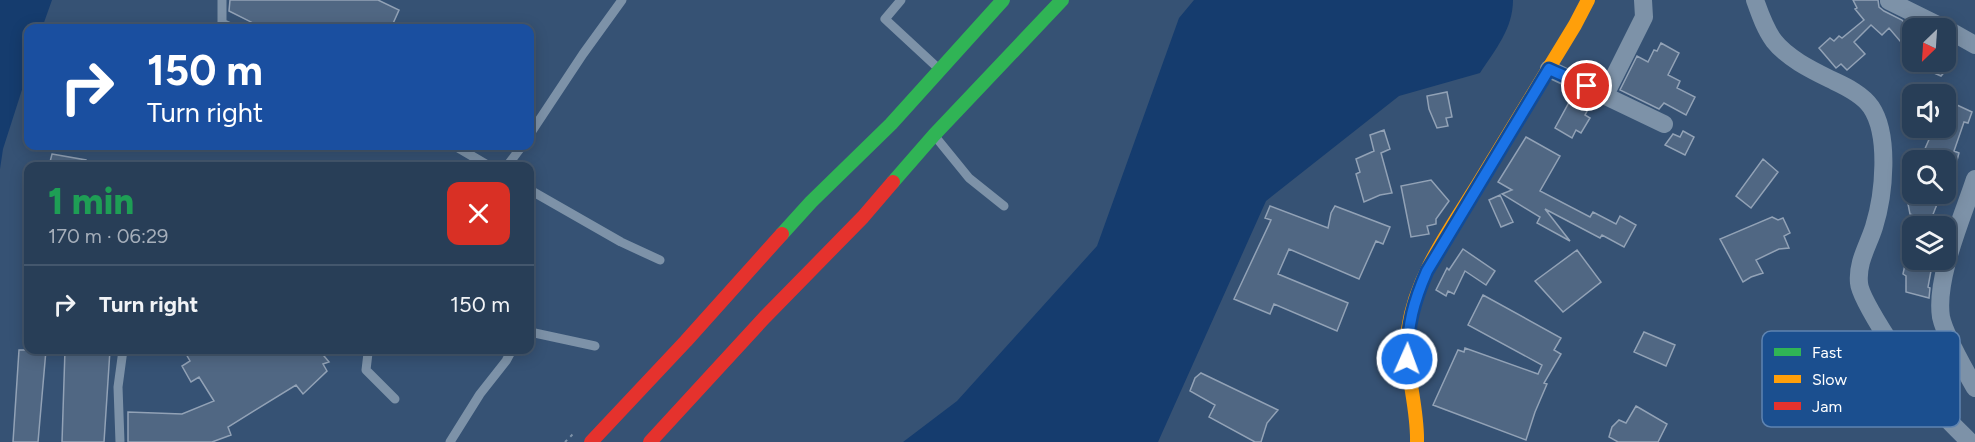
<!DOCTYPE html>
<html lang="en">
<head>
<meta charset="utf-8">
<style>
	body { margin:0; font-family:Figtree,sans-serif; background:#30455d; color:#f1f3f6; height:100vh; display:flex; flex-direction:column; font-size:22px; white-space:nowrap }
	* { box-sizing:border-box; margin:0 }
	p { font-size:20px; color:#a5aeba }
	.icon { flex:none; width:33px; height:33px; fill:none; stroke:currentColor; stroke-width:2; stroke-linecap:round; stroke-linejoin:round }
	.map { position:relative; flex:1; overflow:hidden }
	.side { position:absolute; left:24px; top:162px; width:510px; height:192px; display:flex; flex-direction:column; background:#283e57; border-radius:12px; box-shadow:0 3px 15px #0003,0 0 0 2px #44576d }
	.side>* { flex:none }
	.hud { position:absolute; left:24px; top:24px; width:510px; height:126px; border-radius:12px; box-shadow:0 3px 15px #0003,0 0 0 2px #44576d; background:#1a4fa0; color:#fff; overflow:hidden }
	.needle { width:39px; rotate:205deg }
	.fabs { position:absolute; left:1902px; top:18px; display:grid; gap:12px }
	.fabs a { display:grid; place-items:center; width:54px; height:54px; border-radius:12px; background:#283e57; box-shadow:0 3px 15px #0003,0 0 0 2px #44576d; font-size:30px }
	.pin { position:absolute; display:grid; place-items:center; width:51px; height:51px; color:#fff; margin:-26px; border:3px solid #fff; border-radius:50%; box-shadow:0 2px 6px #0007 }
	.me { position:absolute; width:66px; margin:-33px; rotate:2deg; stroke-linejoin:round; filter:drop-shadow(0 0 4px #0008) }
	.turn { display:flex; align-items:center; gap:21px; height:126px; padding:0 24px; font-size:27px }
	.turn .icon { width:78px; height:78px; stroke-width:2.5 }
	.turn b { display:block; font-size:42px; line-height:51px }
	.round { display:grid; place-items:center; flex:none; width:63px; height:63px; border-radius:12px; background:#30455d }
	.summary { display:flex; align-items:center; justify-content:space-between; height:102px; padding:0 24px }
	h1 { font-size:36px; font-weight:800; line-height:45px; color:#1e9e55 }
	ul { padding:0; list-style:none }
	li { display:flex; align-items:center; gap:18px; height:78px; padding:0 24px; border-top:2px solid #44576d }
	li div { flex:1 }
	li b { display:block; font-size:22px }
	li em { font-style:normal }
	.map>svg:first-child { display:block }
</style>
</head>
<body>
<div class="map">
<svg width="1975" height="442" viewBox="0 0 1975 442">
	<rect width="100%" height="100%" fill="#365274"/>
	<path fill="#153c6e" d="M0 0H52L42 28H28V71L3 149 0 169Z
		M1194 0H1513C1513 29 1495 50 1480 73L1399 96 1266 201 1158 442H903L957 401 1097 246 1179 18Z"/>
	<path fill="#506783" stroke="#92a2b6" stroke-width="1.5" d="M230 0H378L399 10 391 28H263L229 11Z
		M1853 0H1878L1879 7 1884 11 1902 20 1912 32V55L1889 28 1882 35 1871 25 1854 42 1865 54 1847 70 1841 64 1836 68 1819 48 1830 38 1834 41 1839 36 1842 38 1864 20 1855 9 1857 8Z
		M1661 43 1679 53 1668 75 1680 81 1677 88 1695 97 1686 115 1664 103 1659 109 1620 90 1637 56 1648 62 1654 50 1657 51Z
		M1909 62H1953L1941 76Z
		M1447 92 1452 117 1446 118 1448 126 1437 128 1429 109 1427 96Z
		M1573 95 1591 104 1585 115 1590 118 1581 133 1576 130 1572 138 1555 128Z
		M1946 103 1957 105 1972 112 1968 123 1964 122 1954 151 1959 153 1956 164 1946 160V157L1924 151 1934 128H1946Z
		M1384 130 1390 149 1381 153 1392 193 1380 195 1364 202 1356 174 1360 172 1356 159 1374 151 1370 135Z
		M1683 131 1694 137 1685 155 1665 145 1673 134 1680 137Z
		M1526 137 1560 156 1540 191 1590 217 1593 212 1616 224 1620 216 1636 225 1624 247 1602 235 1600 238 1545 209 1570 241 1537 223 1540 217 1502 194 1512 190 1498 182Z
		M52 154 86 160V166H49Z
		M1763 159 1778 172 1751 208 1736 196Z
		M1431 180 1449 201 1436 219V224L1427 226 1429 234 1411 237 1401 186Z
		M1912 194H1941L1930 222 1910 214 1908 204Z
		M1500 195 1513 222 1501 227 1489 200Z
		M1270 206 1328 228 1331 213 1335 206 1390 227 1383 244 1376 241 1359 279 1289 249 1278 274 1348 303 1337 331 1274 304 1270 314 1234 299 1271 220 1265 218Z
		M1772 217 1778 220 1783 218 1790 233 1784 236 1789 248 1779 249 1756 260 1763 273 1751 277 1743 282 1720 239Z
		M1463 249 1495 271 1486 285 1465 271 1454 294 1448 291 1446 296 1436 290 1447 268 1449 270Z
		M1577 250 1601 282 1563 312 1535 281Z
		M1906 260H1933L1928 287 1930 288 1929 298 1906 292V276L1903 274Z
		M1483 295 1561 338 1554 350 1561 354 1544 383 1547 384 1535 412 1526 440 1433 405 1458 350 1464 352 1465 348 1538 374 1542 365 1468 325Z
		M1644 332 1675 345 1666 366 1634 352Z
		M19 350H46L38 442H13Z
		M65 350H110L104 442H62Z
		M191 350H319L329 362 323 364 327 371 303 394 296 385 228 427 231 435 212 442H128V412L182 414 214 401 199 377 191 382 182 366 190 361 186 354Z
		M1201 373 1278 410 1267 423 1261 442H1255L1209 417 1215 405 1190 391 1195 378Z
		M1636 406 1667 424 1658 442H1618L1609 437 1612 427 1619 420 1626 423Z"/>
	<g fill="none" stroke-linecap="round" stroke-linejoin="round">
		<path stroke="#7d92a8" stroke-width="2" stroke-dasharray="3 4.5" stroke-linecap="butt" d="M565 442 573 434"/>
		<path stroke="#7d92a8" stroke-width="9" d="M222 0V23L233 28
			M901 0 885 19 939 69
			M530 134 583 54 622 0
			M934 135 969 178 1004 206
			M455 146 489 166
			M507 166 522 146
			M530 190 621 242 660 260
			M530 332 595 346
			M371 350 368 353 366 370 395 399
			M120 442 118 387 123 350
			M450 442 480 394 506 361 512 350"/>
		<path stroke="#7d92a8" stroke-width="18" d="M1755 0C1760 14 1765 29 1774 41 1788 59 1814 71 1834 81 1847 87 1863 95 1871 107 1890 135 1884 195 1874 227 1868 246 1857 262 1859 283 1860 301 1913 378 1926 395 1939 412 1955 427 1970 442
			M1889 1 1952 32 1975 45
			M1549 69 1664 124
			M1605 95 1644 17 1643 0
			M1975 179C1963 216 1935 278 1941 317 1945 336 1965 370 1975 388"/>
		<path stroke="#30b455" stroke-width="14" d="M893 182 934 135 1062 0
			M782 234 811 202 891 124 1003 0"/>
		<path stroke="#ff9f0a" stroke-width="14" d="M1417 442C1418 404 1403 367 1408 329 1416 274 1452 227 1480 181 1512 129 1543 77 1575 25L1588 0"/>
		<path stroke="#e5322d" stroke-width="14" d="M591 442 686 341 782 234
			M650 442 765 317 863 217 893 182"/>
	</g>
	<g fill="none" stroke-linecap="round" stroke-linejoin="round">
		<defs>
			<path id="route" d="M1407 359C1408 324 1413 303 1427 271L1549 69 1587 86"/>
		</defs>
		<use href="#route" stroke="#114b97" stroke-width="15"/>
		<use href="#route" stroke="#1a73e8" stroke-width="10"/>
	</g>
	<rect x="1762" y="331" width="198" height="96" rx="9" fill="#1b4f8f" stroke="#5f84b1" stroke-width="1.5"/>
	<rect x="1774" y="348" width="27" height="8" fill="#30b455"/>
	<rect x="1774" y="375" width="27" height="8" fill="#ff9f0a"/>
	<rect x="1774" y="402" width="27" height="8" fill="#e5322d"/>
	<g font-size="16" fill="#fff">
		<text x="1812" y="358">Fast</text>
		<text x="1812" y="385">Slow</text>
		<text x="1812" y="412">Jam</text>
	</g>
</svg>
<div class="fabs">
<a><svg class="needle" viewBox="-14 -14 28 28"><path d="M0-13l5 13h-10z" fill="#e53935"/><path d="M0 13l5-13h-10z" fill="#a5aeba"/></svg></a>
<a><svg class="icon" aria-label="sound" viewBox="0 0 24 24"><path d="M4 9h4l5-4v14l-5-4H4zM17 9q2 3 0 6"/></svg></a>
<a><svg class="icon" aria-label="search" viewBox="0 0 24 24"><circle cx="10" cy="10" r="6"/><path d="M15 15l6 6"/></svg></a>
<a><svg class="icon" aria-label="layers" viewBox="0 0 24 24"><path d="M12 4l9 5-9 5-9-5zM3 14l9 5 9-5"/></svg></a>
</div>
<div class="pin" style="left:1587px;top:86px;background:#d93025"><svg class="icon" aria-label="arrive" viewBox="0 0 24 24"><path d="M6 21V4h12l-3 4 3 4H6"/></svg></div>
<svg class="me" style="left:1407px;top:359px" viewBox="-20 -20 40 40"><circle r="17" fill="#1a73e8" stroke="#fff" stroke-width="3"/><path d="M0-11L8 9 0 5-8 9z" fill="#fff"/></svg>
<div class="hud">
<div class="turn"><svg class="icon" aria-label="right" viewBox="0 0 24 24"><path d="M7 20v-9h11M14 6l5 5-5 5"/></svg><div><b>150 m</b>Turn right</div></div>
</div>
<section class="side">
<div class="summary"><div><h1>1 min</h1><p>170 m · 06:29</p></div><a class="round" style="background:#d93025;color:#fff"><svg class="icon" aria-label="close" viewBox="0 0 24 24"><path d="M6 6l12 12M18 6L6 18"/></svg></a></div>
<ul>
<li><svg class="icon" aria-label="right" viewBox="0 0 24 24"><path d="M7 20v-9h11M14 6l5 5-5 5"/></svg><div><b>Turn right</b></div><em>150 m</em></li>
</ul>
</section>
</div>
</body>
</html>
